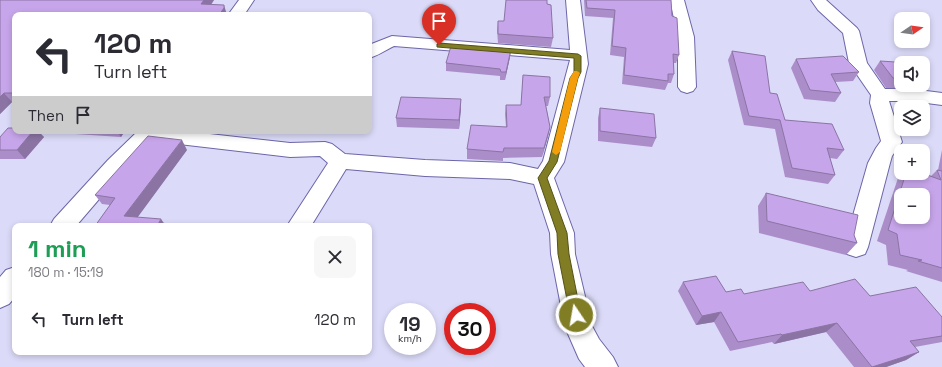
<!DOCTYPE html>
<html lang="en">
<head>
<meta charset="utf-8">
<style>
	body { margin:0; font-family:"Space Grotesk",sans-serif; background:#f7f7f7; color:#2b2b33; height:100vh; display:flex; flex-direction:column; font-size:15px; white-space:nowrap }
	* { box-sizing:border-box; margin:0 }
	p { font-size:13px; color:#7c7c81 }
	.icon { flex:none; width:22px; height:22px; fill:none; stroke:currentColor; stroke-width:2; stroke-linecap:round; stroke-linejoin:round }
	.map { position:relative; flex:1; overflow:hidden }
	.drawer { position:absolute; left:12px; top:223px; width:360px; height:132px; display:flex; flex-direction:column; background:#fff; border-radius:8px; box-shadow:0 2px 6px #0003 }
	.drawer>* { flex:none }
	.top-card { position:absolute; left:12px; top:12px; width:360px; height:122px; border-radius:8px; box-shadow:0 2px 6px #0003; background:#fff; color:#2b2b33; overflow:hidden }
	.needle { width:26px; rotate:77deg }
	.tools { position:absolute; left:894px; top:12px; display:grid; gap:8px }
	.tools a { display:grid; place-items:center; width:36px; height:36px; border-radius:8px; background:#fff; box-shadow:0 2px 6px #0003; font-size:20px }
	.speed { position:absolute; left:384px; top:303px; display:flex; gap:8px; font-size:20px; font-weight:700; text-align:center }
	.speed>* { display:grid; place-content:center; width:52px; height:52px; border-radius:50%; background:#fff; box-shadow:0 2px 6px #0003; line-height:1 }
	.speed small { font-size:10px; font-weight:400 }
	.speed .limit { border:6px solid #d22; background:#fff; color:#111 }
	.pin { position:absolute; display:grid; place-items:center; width:34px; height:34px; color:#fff; margin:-41px -17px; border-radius:50% 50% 50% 0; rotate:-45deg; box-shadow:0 0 4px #0007 }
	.pin .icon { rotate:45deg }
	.me { position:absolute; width:44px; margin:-22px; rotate:348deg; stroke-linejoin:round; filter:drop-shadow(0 0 3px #0008) }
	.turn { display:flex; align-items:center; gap:14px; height:84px; padding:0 16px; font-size:18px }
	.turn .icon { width:52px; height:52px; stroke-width:2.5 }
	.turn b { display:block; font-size:28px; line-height:34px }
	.then { display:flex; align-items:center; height:38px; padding:0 16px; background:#0003; gap:8px; font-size:15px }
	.round { display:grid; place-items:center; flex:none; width:42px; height:42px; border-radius:8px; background:#f7f7f7 }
	.overview { display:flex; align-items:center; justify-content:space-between; height:68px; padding:0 16px }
	h1 { font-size:24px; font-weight:700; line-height:30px; color:#1e9e55 }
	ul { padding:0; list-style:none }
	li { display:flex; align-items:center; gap:12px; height:56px; padding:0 16px }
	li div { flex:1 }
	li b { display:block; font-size:15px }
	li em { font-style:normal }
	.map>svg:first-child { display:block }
</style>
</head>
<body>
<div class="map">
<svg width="942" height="367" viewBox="0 0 942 367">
	<rect width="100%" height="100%" fill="#dbdaf8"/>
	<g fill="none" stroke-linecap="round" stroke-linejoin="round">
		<defs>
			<path id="street" d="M239 0H254L244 15H228Z
				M566 0H580L588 64 564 162 554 178 574 233 575 254 592 326 599 339 613 357 618 367H585L579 359 565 327 551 254 550 233 534 184 510 179 425 176 346 169 311 226H287L328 163 320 156 290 157 153 141 124 170 76 226H50L54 219 108 160 138 131H183L290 143 325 142 332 144 345 154 425 160 510 163 538 169 543 161 570 60 394 46C386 50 377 56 369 58V45L392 36 570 50Z
				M670 0H684L694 37 696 87 693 91 687 93 681 91 678 87V37Z
				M811 0H826L857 28 859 31 867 63 885 89H911L942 93V105L911 101H889L902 142 892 156 890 163 868 247 865 254 856 257 847 254 844 247 868 163 876 148 881 141 870 103 871 95 849 63 843 33 818 10Z
				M15 267V297L9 304 0 308V277L6 270Z"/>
		</defs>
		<use href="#street" stroke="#6c66a8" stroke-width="2"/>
		<use href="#street" fill="#fff" fill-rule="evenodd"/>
	</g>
	<path fill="#ab8ec9" d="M0 0H214L211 5 15 15V102H12L0 114Z
		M584 0H671L672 16 679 55 676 63H673L674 74 671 83H668L665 90 622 84 624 57 610 55 613 18 585 16Z
		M547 4 553 38 551 47 498 43 497 30 498 21H504Z
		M732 51 770 93 785 120 844 150 837 159 830 158 835 175 828 184 785 177 775 129 744 125 728 60Z
		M510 57 505 80H500V76L446 71V63Z
		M796 59 859 72 853 81 835 82 841 93 835 102 804 99 791 68Z
		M880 61 901 63V85H923V73L929 80 921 89 886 88 874 70Z
		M523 75 550 97 548 106H546L550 127 548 136 542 157 503 158V161L467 159V149L506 127 505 114 506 105H521Z
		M461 99V108L459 129 397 127 396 118Z
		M600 108 656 138 652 147 598 141V118Z
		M15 131H38L44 137 25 159H0V137Z
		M58 131H125L121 137 60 133Z
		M187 150 137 217 95 226 110 205 102 204 95 195Z
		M942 150V282L906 271 908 270 888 265 886 245 877 241 898 178 903 173H922L931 176 937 170H938Z
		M766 193 854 235 857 243 846 255 759 233 758 206Z
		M683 282 726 292 744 294 810 291 870 296 942 317V342L915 347 919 352 906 360 886 367H854L826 332 774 344 772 342 730 351 714 322 696 325 678 291Z"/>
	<path fill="#8b74a4" d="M204 0H214L205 13 201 4Z
		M224 5 227 15H219Z
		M511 49 510 57 505 80 506 72Z
		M4 93 12 102 0 114V97Z
		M461 99V108L459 129V120Z
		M550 127 548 136 542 157 544 148Z
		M33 131H38L44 137 25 159 17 150Z
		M117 131H125L121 137Z
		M182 140 187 150 132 225 124 216Z
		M161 219 166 226H157Z
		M721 312 714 322 696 325 702 316Z
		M837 323 826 332 774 344 782 335Z
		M919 352 906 360 886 367H872Z"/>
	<path fill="#c7a5ea" stroke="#8b74a4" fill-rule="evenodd" d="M0 0H204L201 4 224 5V8L219 15H15V93H4L0 97Z
		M506 0H547V4L551 5 553 38 498 34V21H504Z
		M586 0H671L672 16 677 18 679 55 673 54 674 74H668V81L624 75 626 48 612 46 615 10 587 8Z
		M451 46 499 51V48L511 49 506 72H501L500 69 446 63Z
		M732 51 765 56 770 93 777 94 785 120 832 124 844 150 827 148 835 175 792 168 780 120 749 116Z
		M843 56 859 72 831 74 841 93 810 90 796 59Z
		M880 61 911 63H901V79L893 78Z
		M923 73 929 80 923 79Z
		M523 75 550 77V97H544L550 127 544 148H504L503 152 467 149 471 125 507 127 506 105H521Z
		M401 97 461 99 459 120 396 118Z
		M600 108 654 114 656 138 600 131Z
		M8 128H15V131H33L17 150H0V137Z
		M148 136 182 140 124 216 161 219 157 226H95L115 198 95 195Z
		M937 170 942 171V268L918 261 922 260 900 255 897 234 888 230 906 173H922L941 180ZM901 195H923V217H901Z
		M766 193 858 215 854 235 857 243 767 221Z
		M716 276 726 292 741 289 744 294 803 282 810 291 855 279 870 296 916 287 942 317V336L910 341 919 352 872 367 837 323 782 335 781 334 738 342 721 312 702 316 683 282Z"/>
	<path fill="#817d25" stroke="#545118" d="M439 43 578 54 581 56V72L578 78 557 162 547 178 567 233 569 254 581 315 579 318 576 320 572 318 570 315 558 254 557 233 538 178 549 161 570 78 574 72V58L437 47V44Z"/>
	<path fill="#f59e0b" d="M574 71H577L580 73 578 78 560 152 556 155 552 152 570 78Z"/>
</svg>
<div class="tools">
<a><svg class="needle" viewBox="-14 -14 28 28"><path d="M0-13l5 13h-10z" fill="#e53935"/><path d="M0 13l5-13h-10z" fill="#7c7c81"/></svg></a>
<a><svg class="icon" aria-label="sound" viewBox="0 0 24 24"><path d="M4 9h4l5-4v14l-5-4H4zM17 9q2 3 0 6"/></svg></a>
<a><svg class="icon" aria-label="layers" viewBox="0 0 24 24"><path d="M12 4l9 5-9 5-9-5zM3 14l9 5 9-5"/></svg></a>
<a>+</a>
<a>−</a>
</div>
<div class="speed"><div>19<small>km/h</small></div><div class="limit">30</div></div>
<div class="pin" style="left:439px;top:45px;background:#d93025"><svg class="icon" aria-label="arrive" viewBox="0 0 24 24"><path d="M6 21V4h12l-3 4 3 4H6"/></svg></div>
<svg class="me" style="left:576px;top:315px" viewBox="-20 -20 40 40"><circle r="17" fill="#817d25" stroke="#fff" stroke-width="3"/><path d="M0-11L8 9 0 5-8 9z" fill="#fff"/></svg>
<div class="top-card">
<div class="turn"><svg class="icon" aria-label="left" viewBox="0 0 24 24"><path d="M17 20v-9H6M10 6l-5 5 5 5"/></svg><div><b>120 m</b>Turn left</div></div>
<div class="then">Then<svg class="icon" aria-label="arrive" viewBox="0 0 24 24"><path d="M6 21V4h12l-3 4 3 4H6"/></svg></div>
</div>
<section class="drawer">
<div class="overview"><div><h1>1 min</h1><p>180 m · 15:19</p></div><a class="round"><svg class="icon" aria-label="close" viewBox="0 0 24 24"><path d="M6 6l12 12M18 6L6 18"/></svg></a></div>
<ul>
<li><svg class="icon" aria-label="left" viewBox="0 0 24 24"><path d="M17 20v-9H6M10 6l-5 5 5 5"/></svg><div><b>Turn left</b></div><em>120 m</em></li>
</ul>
</section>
</div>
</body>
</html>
